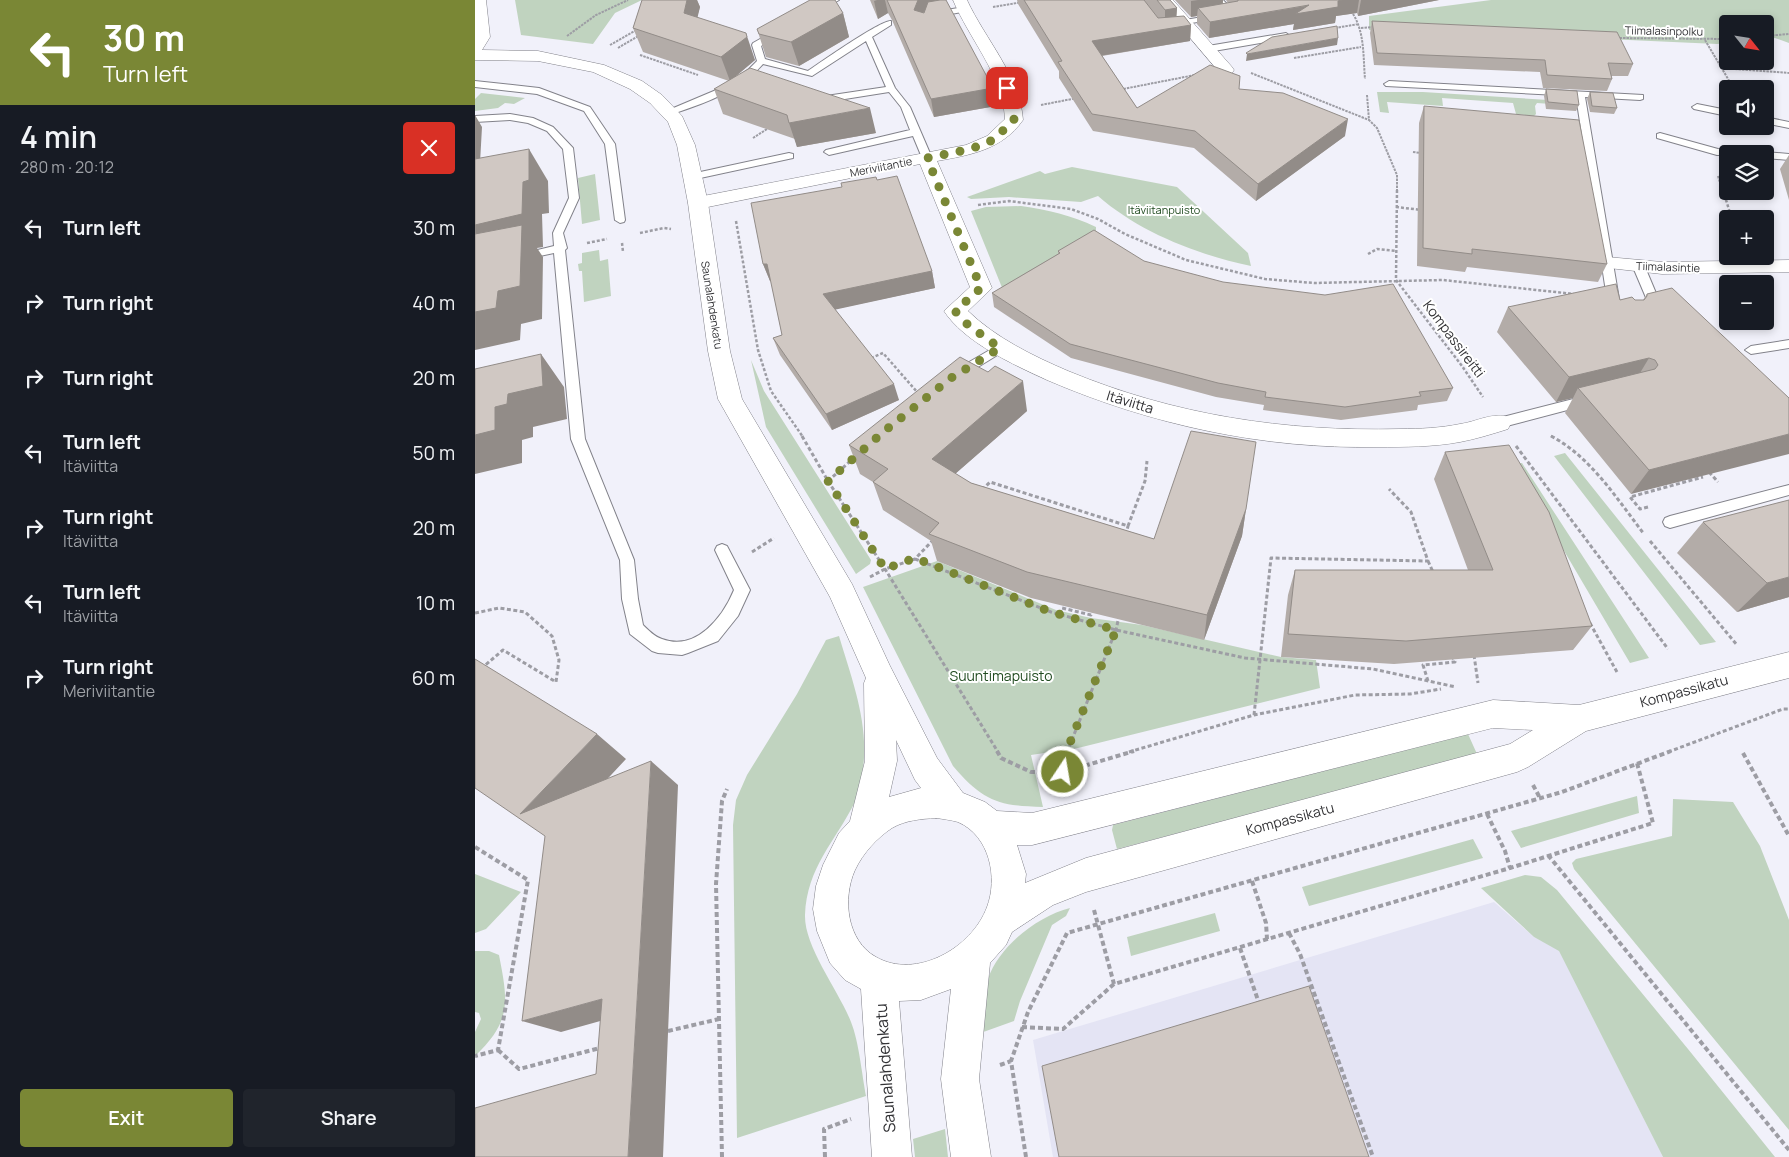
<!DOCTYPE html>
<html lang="en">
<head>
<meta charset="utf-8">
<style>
	body { margin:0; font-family:Manrope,sans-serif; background:#20242c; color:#f1f3f6; height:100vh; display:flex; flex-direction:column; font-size:19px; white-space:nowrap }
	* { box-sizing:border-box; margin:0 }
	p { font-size:16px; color:#9ea1a6 }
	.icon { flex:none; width:28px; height:28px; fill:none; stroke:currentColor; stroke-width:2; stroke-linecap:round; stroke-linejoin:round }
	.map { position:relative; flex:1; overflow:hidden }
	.panel { display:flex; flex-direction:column; background:#171b24; width:475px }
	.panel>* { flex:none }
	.guide { background:#7a8735; color:#fff; overflow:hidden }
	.needle { width:32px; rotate:120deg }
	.controls { position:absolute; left:1244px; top:15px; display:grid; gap:10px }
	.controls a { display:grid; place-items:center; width:55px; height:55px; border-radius:5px; background:#171b24; box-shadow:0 2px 8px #0003; font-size:25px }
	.pin { position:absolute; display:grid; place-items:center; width:42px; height:42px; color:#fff; margin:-21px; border-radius:10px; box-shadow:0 2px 8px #0006 }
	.me { position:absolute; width:55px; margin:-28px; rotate:12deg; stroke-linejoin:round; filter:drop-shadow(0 0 4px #0008) }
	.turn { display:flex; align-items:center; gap:18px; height:105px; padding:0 20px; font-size:22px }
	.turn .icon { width:65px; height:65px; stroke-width:2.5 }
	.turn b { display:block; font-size:35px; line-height:42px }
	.round { display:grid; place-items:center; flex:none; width:52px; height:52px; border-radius:5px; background:#20242c }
	.overview { display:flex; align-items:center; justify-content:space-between; height:85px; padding:0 20px }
	h1 { font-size:30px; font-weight:600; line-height:38px }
	.primary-button { display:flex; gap:10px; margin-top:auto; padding:10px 20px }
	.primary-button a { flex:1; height:58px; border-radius:5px; background:#7a8735; color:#fff; font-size:20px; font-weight:600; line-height:58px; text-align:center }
	.primary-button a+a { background:#20242c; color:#f1f3f6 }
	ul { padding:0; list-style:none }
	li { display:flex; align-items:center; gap:15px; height:75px; padding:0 20px }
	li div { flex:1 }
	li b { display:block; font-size:19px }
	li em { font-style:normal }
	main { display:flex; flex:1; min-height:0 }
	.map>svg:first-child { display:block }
</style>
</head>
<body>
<main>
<section class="panel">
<div class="guide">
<div class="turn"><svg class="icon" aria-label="left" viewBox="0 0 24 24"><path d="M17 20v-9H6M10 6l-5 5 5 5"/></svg><div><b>30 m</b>Turn left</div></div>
</div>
<div class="overview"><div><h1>4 min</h1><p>280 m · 20:12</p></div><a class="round" style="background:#d93025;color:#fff"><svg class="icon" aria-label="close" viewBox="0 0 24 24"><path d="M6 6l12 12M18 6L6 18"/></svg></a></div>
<ul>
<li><svg class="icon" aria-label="left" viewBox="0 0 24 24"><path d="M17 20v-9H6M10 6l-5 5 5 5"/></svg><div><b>Turn left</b></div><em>30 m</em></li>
<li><svg class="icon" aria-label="right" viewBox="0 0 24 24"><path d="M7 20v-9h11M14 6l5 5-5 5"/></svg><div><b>Turn right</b></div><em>40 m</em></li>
<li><svg class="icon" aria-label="right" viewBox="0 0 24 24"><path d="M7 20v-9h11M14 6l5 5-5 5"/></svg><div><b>Turn right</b></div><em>20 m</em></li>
<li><svg class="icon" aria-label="left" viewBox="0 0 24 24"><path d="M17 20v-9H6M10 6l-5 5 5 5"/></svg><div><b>Turn left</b><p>Itäviitta</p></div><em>50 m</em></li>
<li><svg class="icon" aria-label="right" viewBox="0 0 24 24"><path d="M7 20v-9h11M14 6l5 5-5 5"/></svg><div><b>Turn right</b><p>Itäviitta</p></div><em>20 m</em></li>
<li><svg class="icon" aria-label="left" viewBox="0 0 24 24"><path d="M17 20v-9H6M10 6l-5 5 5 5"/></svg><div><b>Turn left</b><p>Itäviitta</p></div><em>10 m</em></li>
<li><svg class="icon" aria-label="right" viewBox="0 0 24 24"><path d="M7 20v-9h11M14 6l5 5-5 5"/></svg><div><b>Turn right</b><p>Meriviitantie</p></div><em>60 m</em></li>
</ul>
<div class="primary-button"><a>Exit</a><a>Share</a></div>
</section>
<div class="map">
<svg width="1314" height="1157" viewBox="0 0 1314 1157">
	<rect width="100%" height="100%" fill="#f1f1fa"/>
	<path fill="#e4e4f4" d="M1019 902 1059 937 1084 950 1188 1157H578L558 1040Z"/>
	<path fill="#c0d3bf" d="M40 0H167L140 13 118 44 46 35Z
		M1016 0H1314V43L1300 38 1290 39V24H1252V43L1242 44 936 30H894V16Z
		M902 92H948L1090 101V105L1062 103 1060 106 1061 114 1059 116 1041 114 1038 103 967 98 968 106 912 102 914 113 905 112Z
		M6 93 50 98 39 104 30 103 23 108 0 111V99Z
		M597 167 702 187 773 253 776 266C723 255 664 232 623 196L606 202 534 197 496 199 492 197 565 171 570 174Z
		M120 174 125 220 107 224 103 178Z
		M546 206C573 210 596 215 621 227V235L528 290 496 211 511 207Z
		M124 250 125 261 133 259 136 296 109 302 107 271H104L103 264 107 263V253Z
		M276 360 289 391 396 560 395 564 381 574 291 427Z
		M1090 453 1241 642 1225 645 1079 456Z
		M1047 463 1174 658 1155 663 1038 464Z
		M462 561 581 610 616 618 667 625 806 657 841 660 845 688 603 748 556 755 568 807C523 806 508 801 478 766L388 587Z
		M364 636C378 683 397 731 386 780 384 788 384 796 380 802 360 842 332 867 330 915 329 947 364 991 376 1022 384 1042 387 1075 391 1096L262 1138 258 825 261 800 272 775 322 694 351 640Z
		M993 734 1002 754 1000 756 642 849 637 830 638 825Z
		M1162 796 1164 813 1046 848 1036 831Z
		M1198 799 1258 802 1285 846 1314 920V1130L1099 869 1097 863 1101 859 1197 836Z
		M998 839 1008 858 834 906 827 887Z
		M0 874 46 892 11 929 0 933Z
		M1050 875 1066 877 1082 890 1213 1049 1300 1157H1188L1084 951 1059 937 1006 888Z
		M595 908 591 916 577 925 545 1001 539 1021 500 1035C504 1017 507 997 513 979 524 946 563 916 595 908Z
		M740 913 745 931 656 956 652 937Z
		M0 951H14L24 955C33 1001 37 1021 0 1056V1032L6 1019 4 1013 0 1012Z
		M470 1129 473 1157H440L438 1139Z"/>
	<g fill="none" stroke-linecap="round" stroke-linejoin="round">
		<defs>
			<path id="service" d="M354 0H364L286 46 290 59 333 71C346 62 406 20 416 21V25L397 37 420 88 435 107 457 158 456 160H448L438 136 354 155 349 152 351 150 435 130 426 107 414 92 351 102 346 99 351 96 411 87 391 41 337 76 288 64C264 91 231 103 197 114H191L189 112 253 85 274 69 282 61 277 45 278 43Z
				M659 0H667L689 28 714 24 718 27 714 30 684 33Z
				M740 0H748L760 12V16L710 24 706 22 710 20 751 13Z
				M489 7H492V11L455 18 451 29 444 27 448 14Z
				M811 33 815 36 814 38 733 52 729 49 733 46Z
				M0 81 64 88 115 107 140 144 150 220 149 222 145 223 140 220 130 144 109 111 62 94 0 87Z
				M914 81 1168 95V99L1165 100 1110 97 1145 305 1143 308H1135L1133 305 1101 96 911 86 909 84Z
				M1222 104 1252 110V116L1219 109 1217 107Z
				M35 114 58 118 78 127 98 148 104 198 88 233 92 248 90 250 110 439 159 560 163 599 168 625C173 630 180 637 187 639 221 652 248 617 259 590L240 550 242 546 247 544 252 546 275 590 263 616 243 641 213 653 207 655 183 653 177 651 155 634 147 599 145 560 96 439 79 253 46 260 40 257 42 255 79 246 78 233 94 198 88 149 72 131 53 123 35 120 0 122V116Z
				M1290 117 1314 122V128L1290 123Z
				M1185 133 1243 149 1270 151 1275 154 1242 155 1182 138V134Z
				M1290 152 1314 154V160L1290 158V154H1286Z
				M314 153 318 154V158L216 180 211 177 216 174Z
				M1164 264 1170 267 1183 298 1193 309 1191 312H1183L1172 300 1158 267Z
				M1314 340V348L1276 354 1270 350 1276 346Z
				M525 344 531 348 529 351 485 378H477L475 375 477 372Z
				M1114 395 1119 397 1120 400 1119 403 1024 428 1019 426 1017 423 1019 420 1024 418Z
				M1314 485V495L1195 528 1190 526 1188 522 1190 518 1195 516Z"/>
			<path id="minor" d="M478 0H492C510 39 545 76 548 120 527 150 495 155 462 161L517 288 493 311C521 338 558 356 593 371 699 415 810 432 925 429 945 429 966 428 985 424 1001 422 1017 412 1033 417L1036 423 1033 429C1017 434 1001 439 985 442 958 447 930 447 902 447 788 449 677 425 572 380 539 365 489 342 469 311L495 287 445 164 223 209 216 207 213 203 216 199 223 197 491 145 512 136 530 119C528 75 494 39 478 0Z
				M683 0H698L757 67 759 70 757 73H745Z
				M1132 257 1187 262 1314 260V272L1187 274 1125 267 1122 263 1125 259Z"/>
			<path id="tertiary" d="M0 0H11L15 37 7 50 63 51 129 65 167 81 187 95 207 116 220 145 233 203 255 351 267 399 377 584 415 666 462 758 488 793 510 802 522 811 557 813 1018 700 1104 705 1314 652V678L1111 731 1053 767 1042 772 611 892 578 905 537 932 531 945 515 963 504 1079 516 1157H476L466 1079 476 989 446 1000 424 1001 437 1157H397L386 989 370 980 355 963 342 931 338 909 341 886 348 865 364 833 375 821 390 761 389 683 391 678 355 597 243 399 233 351 213 203 202 145 193 122 175 103 155 89 118 72 63 61 0 60ZM1018 728 1058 730 1035 744 611 858 550 883 551 874 542 845H557ZM421 740 440 780 446 788 414 797 422 761ZM461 818C468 819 476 820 483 822 515 836 523 878 512 907 497 948 441 980 401 957 372 941 367 899 380 870 388 853 402 838 417 828 431 820 446 819 461 818Z"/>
		</defs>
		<use href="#service" stroke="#82828a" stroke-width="2"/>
		<use href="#minor" stroke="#82828a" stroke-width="1"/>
		<use href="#tertiary" stroke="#82828a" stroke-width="1"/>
		<path stroke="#9d9da4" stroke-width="2" stroke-dasharray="2.5 1" stroke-linecap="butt" d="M588 0 585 4 614 50 631 54 641 46 608 0
			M518 7 560 0
			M876 11C890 30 888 56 890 79
			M860 28 884 24
			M886 28 898 27
			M92 36 121 15 153 0
			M1290 36 1314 34
			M1141 38 1252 39
			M1230 40 1259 89
			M135 45 163 29H175
			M143 48 175 29
			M165 55 223 75
			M819 58 886 47
			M1246 68 1314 73
			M776 73 894 120
			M892 95 894 120 902 128 922 175V192
			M566 105 720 75
			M278 138 292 129
			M938 152 947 153
			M1243 176 1248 192"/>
		<path stroke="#9d9da4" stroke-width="2.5" stroke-dasharray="3 2" stroke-linecap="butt" d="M922 190 921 280 987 366 1008 397
			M1248 190 1255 213 1261 219
			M503 205 534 201 596 209 623 219 650 234 711 260 790 279 839 283 968 280 1099 294
			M921 207 947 210
			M261 221 283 350 296 391 328 437
			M165 233 189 228 196 229
			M112 243 132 239
			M147 243 148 252
			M893 254 902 249 921 251
			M396 358 408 353 443 393
			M1076 436 1078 437"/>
		<path stroke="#9d9da4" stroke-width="3" stroke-dasharray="4 2.5" stroke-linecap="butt" d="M327 436 353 481 410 569 523 752
			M1076 436C1116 457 1142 499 1169 534
			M1041 446 1193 649
			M1234 472 1243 482
			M353 481 381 456
			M507 490 515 482 653 526 670 481 672 461
			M1173 507 1165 509 1155 497 1228 477
			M651 535 653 526
			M1175 541 1262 645
			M277 552 299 538
			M440 559 576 612 641 630 770 658 898 669 981 687
			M953 561 958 572
			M395 577 410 569 440 559 459 539
			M0 613 24 608 50 612 77 636 84 660 81 682 28 650 8 667
			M585 614 587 608 616 615 618 610
			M1115 623 1143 674
			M999 655 1003 683
			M953 681 948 665 980 662 978 658
			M779 715 796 558 953 561 936 512 914 489
			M592 752 641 630 644 616
			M654 752 779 715 880 695 935 694 966 689
			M1193 752 1308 709H1314"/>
		<path stroke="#9d9da4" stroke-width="4" stroke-dasharray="5 3" stroke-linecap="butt" d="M522 751 526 758 556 772H589L659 751
			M1268 753 1314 836
			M591 784 589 772 592 751
			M1058 785 1065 798
			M1012 814 1030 851 1035 868
			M0 847 53 880 23 1050 0 1056
			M1073 855 1314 1150
			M777 881 791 923 792 939
			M619 910 639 984 1035 868 1178 823 1162 763
			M814 933 825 954 898 1157
			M765 948 784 1003
			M547 1027 588 1029 639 984
			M193 1031 244 1019
			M23 1050 44 1069 125 1048
			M525 1065 536 1061
			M247 1157 241 884 247 801 252 789
			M350 1157 349 1129 376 1119
			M551 1157 536 1061 553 1012 592 933 1087 792 1196 751"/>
		<use href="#service" fill="#fff" fill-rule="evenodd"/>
		<use href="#minor" fill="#fff" fill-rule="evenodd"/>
		<use href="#tertiary" fill="#fff" fill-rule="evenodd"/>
	</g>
	<path fill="#b3aca8" d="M167 0H222L225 7 222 17 280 60 259 78 401 133 322 147 320 139 248 114 239 89 254 81 168 52 158 28Z
		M395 0H471L521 106 459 117 417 20 413 13 403 19Z
		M542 0H669L683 18 669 0H695L702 8 701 17 716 25 715 41 627 56 662 108 764 89 870 136 781 201 719 148 618 131 584 78V71L543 4Z
		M700 0H748V4L753 3 751 0H964L883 16 882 13 861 16 860 23 818 30 819 24 734 38 722 24V16L716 17Z
		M368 13 374 37 324 66 291 57 282 29Z
		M897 21 1158 64 1153 76H1136L1137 79 1132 91 1068 88 1065 72 899 65 895 33Z
		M1071 89 1104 105 1101 111 1071 109 1069 96Z
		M1115 92 1142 108 1139 114 1115 112 1112 99Z
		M949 106 1132 264 1123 282 992 267 990 272 942 266 944 123Z
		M1314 155V200L1305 169Z
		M402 180 457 271 460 288 360 309 424 400 357 430 305 355 298 338 307 335 296 281H295L288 264Z
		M583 251 669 261 978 388 972 401 943 405 942 410 866 420 788 410 789 405 741 397 596 358 519 307 517 293 583 254Z
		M1172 294 1314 398 1156 494 1090 413 1098 398 1081 402 1022 332 1033 307 1145 300H1168Z
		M513 372 552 411 480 474 496 483 679 539 771 509 767 536 729 640 556 598 462 561 456 541 408 510 398 482 385 474 374 445Z
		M970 452 1117 626 1098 650 919 664 806 657 813 595 820 570H993L959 479Z
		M1228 522 1314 597 1262 612 1202 553Z"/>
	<path fill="#928c88" d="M212 0H222L225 7 218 36 209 13Z
		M402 0H410L413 13 403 19 399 1Z
		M443 0H467L469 9 448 12 442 28 439 10Z
		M723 0H748L747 12 723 8 722 16 716 17V1Z
		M867 0H884L882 13 861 16 860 23 818 30 819 24 734 38 735 22Z
		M886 0H964L883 16Z
		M702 8 701 24 690 26V10Z
		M368 13 374 37 324 66 316 42Z
		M716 25 715 41 618 57 617 41Z
		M271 33 280 60 255 81 246 57Z
		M863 38 862 45 771 61 772 54Z
		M518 88 521 106 459 117 456 99Z
		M395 108 401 133 322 147 314 123Z
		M0 115 7 127 5 163 0 164Z
		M873 119 870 136 781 201 783 184Z
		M54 149 73 181 74 213 67 214 68 247 62 248 68 257 67 319 46 324 45 340 0 350V225Z
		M288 264H292L299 280 295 281Z
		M457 271 460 288 354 311 348 294Z
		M66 354 89 387 92 419 58 427V437L47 440V463L0 474V435L20 407Z
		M1174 358 1159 383 1103 388 1098 398 1081 402 1094 377Z
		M548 381 552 411 464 488 457 459Z
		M419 384 424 400 357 430 351 414Z
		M1314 434V454L1156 494 1174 470Z
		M771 509 767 536 729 640 732 615Z
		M1314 577V597L1262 612 1292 583Z
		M122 734 151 759 80 835 45 814Z
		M176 761 203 785 188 1157H153Z
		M127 999 161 1011 86 1032 47 1021Z"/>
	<path fill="#d0c8c3" stroke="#928c88" d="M167 0H212L209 13 271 33 272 37 246 57 158 28Z
		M335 0H360L368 13 316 42 284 34 282 29Z
		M412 0H443L439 10 449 13 453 2 465 0H471L518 88 456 99Z
		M549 0H669L683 18 709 16 716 25 617 41 662 108 735 65 765 76 764 89 808 93 873 119 783 184 720 131 617 114 583 62 587 61Z
		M682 0H695L702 8 690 10Z
		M763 0H867L863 1V7L820 14 834 5 735 22 723 8 763 1Z
		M897 21 1142 32 1158 64 1133 63 1137 79 1072 75 1070 60 902 53Z
		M862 26 863 38 772 54 771 53 797 37Z
		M275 68 395 108 314 123 312 115 239 89Z
		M1071 89 1102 91 1104 105 1073 102Z
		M1115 92 1138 93 1142 108 1117 106Z
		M949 106 1104 120 1132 264 997 249V254L948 248Z
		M54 149V180L48 182 47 214 0 225V159Z
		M422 176 457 271 348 294 419 384 351 414 298 338 307 335 292 264H288L276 203 367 187 366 183 401 177 402 180Z
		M47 225 45 286 23 291 21 308 0 312V234Z
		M619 230 669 261 748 282 850 295 918 284 978 388 944 392 946 396 870 407 790 397 791 392 743 383 595 344 517 293 585 253 583 251Z
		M1141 284 1145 300 1157 297 1160 300H1169L1172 296V294L1197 288 1314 398V434L1174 470 1103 388 1180 369 1183 365 1180 360 1174 358 1094 377 1033 307Z
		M66 354 68 386 33 394 32 404 20 407V430L0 435V369Z
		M485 357 513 372 520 366 548 381 457 459 496 483 679 539 716 431 781 442 771 509 732 615 552 572 454 534 464 523 398 482 413 469 374 445Z
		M1034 445 1074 512 1117 626 931 641 813 634 820 570H1018L970 452Z
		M1314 500V577L1292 583 1228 522Z
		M0 659 122 734 45 814 176 761 153 1157H0V1108L121 1074 127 999 47 1021 70 836 0 788Z
		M834 986 894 1157H584L567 1066Z"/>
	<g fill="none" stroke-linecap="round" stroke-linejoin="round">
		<path stroke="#7a8735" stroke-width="9" stroke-dasharray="0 16.2" d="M532 88 538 103 539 120 518 140 496 149 452 158 506 288 480 311 493 325 525 348 476 378 407 433 353 481 410 569 440 558 576 612 641 630 592 750 588 772"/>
	</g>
	<g text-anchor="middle" stroke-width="4" stroke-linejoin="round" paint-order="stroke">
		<g font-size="11" fill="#323235" stroke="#fff">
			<text transform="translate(1189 31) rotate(1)" y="4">Tiimalasinpolku</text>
			<text transform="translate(406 167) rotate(-11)" y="4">Meriviitantie</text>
			<text transform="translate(1193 267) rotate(2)" y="4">Tiimalasintie</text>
			<text transform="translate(237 305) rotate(81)" y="4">Saunalahdenkatu</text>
		</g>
		<g font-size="11" fill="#214b20" stroke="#fff">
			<text x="689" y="214">Itäviitanpuisto</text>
		</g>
		<g font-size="14" fill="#323235" stroke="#fff">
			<text transform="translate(979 339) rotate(53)" y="5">Kompassireitti</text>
			<text transform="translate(655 402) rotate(17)" y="5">Itäviitta</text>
			<text transform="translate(1209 691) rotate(-15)" y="5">Kompassikatu</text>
			<text transform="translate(815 819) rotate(-15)" y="5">Kompassikatu</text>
		</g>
		<g font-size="14" fill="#214b20" stroke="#fff">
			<text x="526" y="681">Suuntimapuisto</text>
		</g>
		<g font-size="16" fill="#323235" stroke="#fff">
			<text transform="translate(410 1068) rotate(-94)" y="6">Saunalahdenkatu</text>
		</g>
	</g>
</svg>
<div class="controls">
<a><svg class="needle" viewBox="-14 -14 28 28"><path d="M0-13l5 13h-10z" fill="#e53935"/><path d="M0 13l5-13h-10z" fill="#9ea1a6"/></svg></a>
<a><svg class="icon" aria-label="sound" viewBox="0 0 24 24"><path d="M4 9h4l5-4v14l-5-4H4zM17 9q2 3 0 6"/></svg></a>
<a><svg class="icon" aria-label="layers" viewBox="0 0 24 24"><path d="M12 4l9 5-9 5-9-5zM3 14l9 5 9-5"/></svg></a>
<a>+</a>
<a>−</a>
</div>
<div class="pin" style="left:532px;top:88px;background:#d93025"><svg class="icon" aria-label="arrive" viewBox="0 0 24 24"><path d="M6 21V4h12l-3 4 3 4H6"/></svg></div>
<svg class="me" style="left:588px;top:772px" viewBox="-20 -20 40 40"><circle r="17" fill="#7a8735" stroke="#fff" stroke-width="3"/><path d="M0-11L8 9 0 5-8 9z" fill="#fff"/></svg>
</div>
</main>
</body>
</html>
